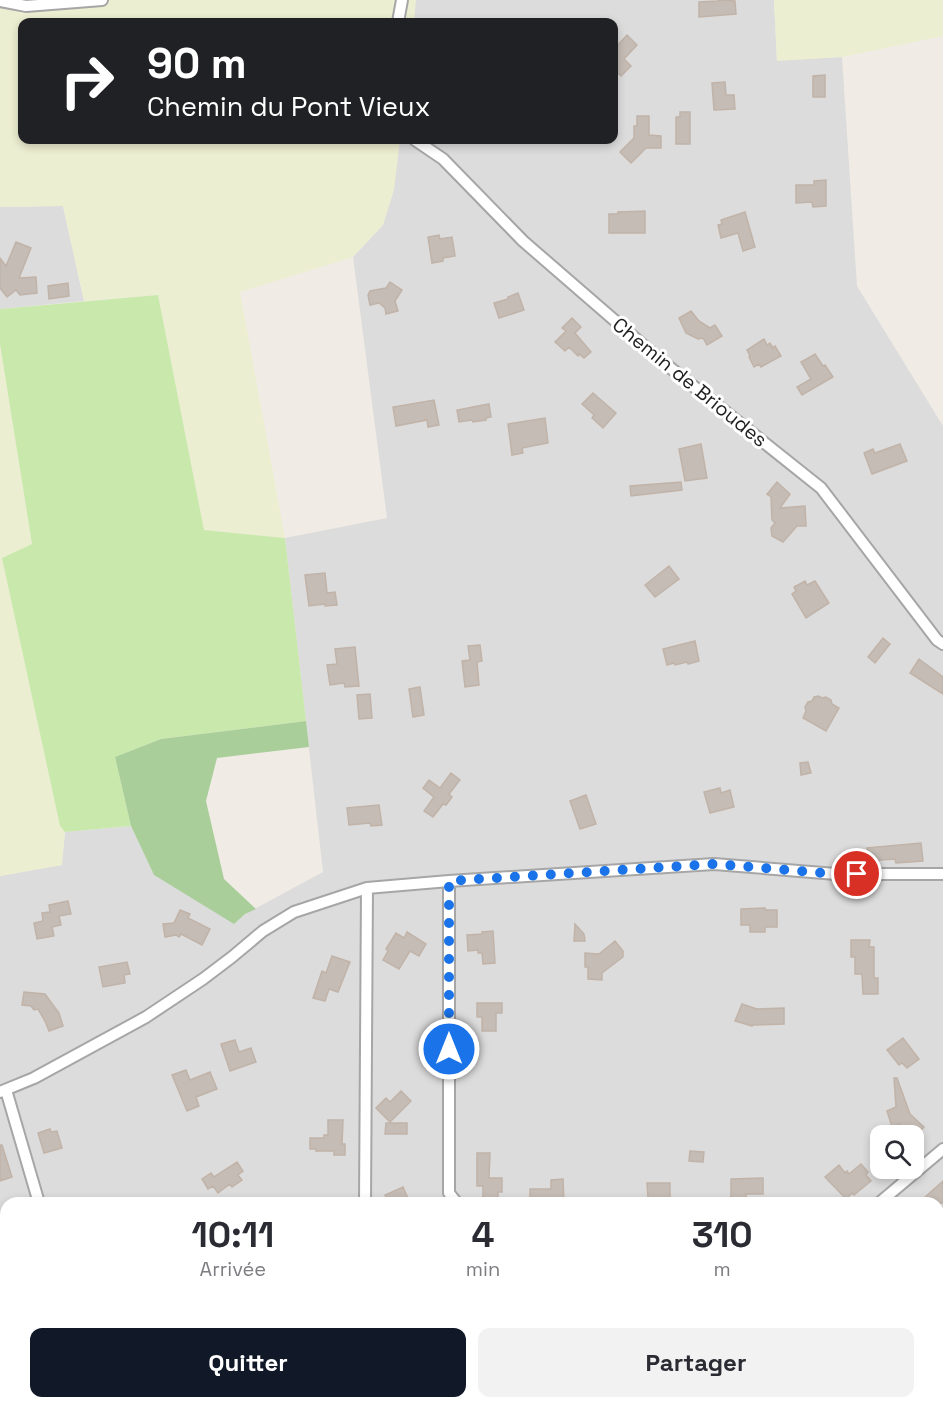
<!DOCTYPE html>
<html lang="fr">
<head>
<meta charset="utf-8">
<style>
	body { margin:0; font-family:"Space Grotesk",sans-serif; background:#f2f2f3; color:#2b2b33; height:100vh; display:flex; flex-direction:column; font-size:22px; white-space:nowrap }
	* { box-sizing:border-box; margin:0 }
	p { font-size:20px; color:#7c7c81 }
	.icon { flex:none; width:33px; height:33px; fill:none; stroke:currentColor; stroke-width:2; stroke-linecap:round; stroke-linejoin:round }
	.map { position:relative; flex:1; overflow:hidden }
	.details { position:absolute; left:0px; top:1197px; width:944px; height:212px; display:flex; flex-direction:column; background:#fff; border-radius:18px 18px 0 0; box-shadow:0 3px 9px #0003 }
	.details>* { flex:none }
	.hud { position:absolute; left:18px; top:18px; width:600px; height:126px; border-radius:12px; box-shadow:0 3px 9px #0003; background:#202124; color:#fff; overflow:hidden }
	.controls { position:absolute; left:870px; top:1125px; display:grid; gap:12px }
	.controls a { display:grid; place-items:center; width:54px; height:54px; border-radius:12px; background:#fff; box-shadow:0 3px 9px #0003; font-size:30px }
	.pin { position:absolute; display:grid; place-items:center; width:51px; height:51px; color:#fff; margin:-26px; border:3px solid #fff; border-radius:50%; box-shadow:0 2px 6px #0007 }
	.me { position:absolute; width:66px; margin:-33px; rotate:0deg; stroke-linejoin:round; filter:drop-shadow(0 0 4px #0008) }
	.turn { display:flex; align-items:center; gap:21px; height:126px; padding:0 30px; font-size:27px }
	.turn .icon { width:78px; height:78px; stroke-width:2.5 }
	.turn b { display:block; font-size:42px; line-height:51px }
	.eta { display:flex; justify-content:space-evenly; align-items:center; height:102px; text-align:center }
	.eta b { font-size:36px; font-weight:700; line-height:42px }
	.button { display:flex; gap:12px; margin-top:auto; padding:12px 30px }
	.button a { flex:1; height:69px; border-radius:12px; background:#111827; color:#fff; font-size:24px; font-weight:700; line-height:69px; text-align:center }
	.button a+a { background:#f2f2f3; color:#2b2b33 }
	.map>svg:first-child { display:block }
</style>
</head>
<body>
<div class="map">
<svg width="943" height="1408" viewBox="0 0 943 1408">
	<rect width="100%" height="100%" fill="#f0ece5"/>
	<path fill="#dddcdc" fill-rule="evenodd" d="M413 0H774L777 60 842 57 857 286 943 426V1408H0V876L61 865 65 832 131 826 154 875 234 923 245 914 323 872 285 538 387 518 353 257 383 225 399 140H614V22H409ZM880 1136H914V1168H880ZM6 1203H938V1402H6Z
		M63 206 84 301 0 309V207Z"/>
	<path fill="#eceed1" d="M0 0H416L414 22H22V140H400L394 190 383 225 353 257 240 292 285 538 204 530 158 295 84 301 63 206 0 207Z
		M774 0H943V36L842 57 777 61Z
		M0 344 32 544 2 558 60 826 65 832 62 865 0 876Z"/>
	<path fill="#c9e9ac" d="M158 295 204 530 285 538 306 721 161 739 115 757 131 826 65 832 60 826 2 558 32 544 0 344V309Z"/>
	<path fill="#a9ce9a" d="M306 721 309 747 217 758 206 801 224 879 256 909 245 914 234 924 154 875 131 826 115 757 161 739Z"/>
	<path fill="#c4bcb5" stroke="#c1b3a8" stroke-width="1.5" d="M718 0 735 1 736 14 699 17V2L718 1Z
		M627 35 637 45 624 59 631 66 621 76 614 70V49Z
		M825 75V97H813V76Z
		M725 82 726 95H734L735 109 714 110 712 83Z
		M680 112H690V144H676V117H680Z
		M637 116H649V135L661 136V148H646L631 163 620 152 634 138V126H637Z
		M826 180V206L813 207 812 202 796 203V185H814V181Z
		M645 211V233H609V214H618V212Z
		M745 212 755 247 743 251 738 233 721 238 718 225 722 224 721 220Z
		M439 235 440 239 452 237 455 256 443 258V261L432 263 428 237Z
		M16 242 31 248 19 278 36 277 37 293 20 295 16 290 7 297 0 288V258L6 266Z
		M390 282 402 290 395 301 398 311 386 314 385 308 379 303 370 305 368 295 370 291 386 288Z
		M68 283 69 296 49 299 48 286Z
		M518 293 524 310 499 318 494 303 508 299V297Z
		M691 311 699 321 710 328 715 325 722 336 707 345 703 338 698 339 686 333 679 318Z
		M572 318 581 327 575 333 591 352 584 358 579 354 578 356 569 347 565 351 555 342 566 331 562 328Z
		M764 339 767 345 770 343 773 348 775 346 781 356 761 367 759 364 754 367 749 357 750 356 747 350Z
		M815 354 823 366 825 365 833 377 802 395 797 387 811 379 801 362Z
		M593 393 616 413 603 428 592 418 594 415 582 404Z
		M434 400 439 425 428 427 427 420 396 426 393 407Z
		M489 404 491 417 486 418V420L473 422 472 420 459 422 457 410Z
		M545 418 548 443 522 448 523 453 512 455 508 424Z
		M701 444 707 478 685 481 679 449Z
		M900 444 907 461 872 474 864 453 873 449 875 453Z
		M681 482 682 490 631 496 630 486Z
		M777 482 790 494 780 508 805 506 806 526H797L783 542 772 536 771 528 775 523 772 520 771 497 767 494Z
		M669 566 679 579 655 597 645 585Z
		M325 573 327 593 335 592 337 605 325 606V604L309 606 305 575Z
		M805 581 807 585 815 581 829 603 806 618 792 594 796 591 794 587Z
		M883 638 890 644 875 663 868 657Z
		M695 641 699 661 688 664 687 662 675 665 674 663 667 665 663 649Z
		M480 645 482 661 477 662 479 685 465 687 462 661 470 660 468 646Z
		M355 647 359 686 345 687 344 683 330 685 327 665 337 664 335 649Z
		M919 659 943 677V694L910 673Z
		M420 687 424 715 413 717 409 689Z
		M370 694 372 718 359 719 357 695Z
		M818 696 822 698 826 697 831 700 832 704 839 708 826 731 803 718 806 711 805 707 808 702 812 701 814 697Z
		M808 762 811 773 801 775 800 763Z
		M451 773 460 780 449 794 452 797 446 805 443 804 433 817 424 811 434 797 423 788 429 780 440 788Z
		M720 788 721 793 730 790 734 807 710 813 704 792Z
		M586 795 596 824 580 829 570 801Z
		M379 805 382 825 371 826 370 823 349 825 347 808Z
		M921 843 923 861 896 863 895 859 868 861 867 848Z
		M68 901 71 914 59 916 61 925 52 927 54 936 37 939 34 923 43 921 42 913 50 912 49 905Z
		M765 908V910H777V927H765V932H750V925H741V909Z
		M180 910 190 914 188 918 210 929 202 945 181 934 179 937 176 935 165 937 163 924 174 923Z
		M575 924 584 934 585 941H574Z
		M493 931 495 963 483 964 482 953H478V950L468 951 467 935 482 934V932Z
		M407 932 426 944 419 956 410 951 399 969 383 960 388 951 386 949 396 933 404 938Z
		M851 940H870L869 947H874V978H878V994H863L862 974H855V957H851Z
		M615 941 623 951V957L602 973V980L588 979V967H585V953L599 954Z
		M332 956 350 962 338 992 329 989 325 1001 313 998 322 971 326 973Z
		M127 962 130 974 124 975 125 983 103 987 99 967Z
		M24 992 45 994 59 1013 63 1026 49 1031 45 1021 38 1009 34 1010 31 1006 22 1005Z
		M477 1003H502V1013H496V1031H482V1017H477Z
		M742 1004 757 1009 784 1008V1024L752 1025V1026L735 1021Z
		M903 1038 919 1059 907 1068 902 1063 899 1065 887 1050Z
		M235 1040 239 1052 251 1048 256 1062 230 1071 221 1044Z
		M186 1070 190 1080 210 1072 217 1089 196 1097 199 1106 187 1111 172 1075Z
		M894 1078H897L910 1114 924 1127 914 1138V1136H912L899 1124 892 1127 887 1111 896 1107Z
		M401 1091 411 1101 390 1122 376 1108 386 1098 390 1102Z
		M328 1120H343L342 1144H345V1155H334V1151H316V1149H310V1138H324V1135H328Z
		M386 1123H407V1134H385Z
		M50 1129 51 1132 57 1131 62 1148 44 1153 38 1133Z
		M0 1145H2L12 1177 0 1181Z
		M690 1151 704 1152 703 1162 689 1161Z
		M477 1153H490L489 1178H502V1192H498V1199H483V1186H477Z
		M237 1162 243 1171 238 1175 242 1180 232 1187 230 1184 218 1193 213 1186 208 1189 202 1179 211 1173 214 1177Z
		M861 1164 868 1172 866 1175 871 1181 854 1195 852 1193 846 1199 825 1177 839 1165 845 1173 847 1171 849 1174Z
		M763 1178V1194H746V1201L731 1202V1179Z
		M563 1179 564 1203H530V1189H551V1180Z
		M943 1181V1203H930L925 1197Z
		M647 1183H670V1198H648Z
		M403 1187 410 1203H389L385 1195Z"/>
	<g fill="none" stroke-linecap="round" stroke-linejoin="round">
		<defs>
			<path id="lane" d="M798 1402 799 1408"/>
			<path id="street" d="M0 1 26 6 102 0
				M398 22 402 0
				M415 140 443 159 523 241 658 358 821 488 937 640 943 644
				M449 881V1193L457 1203
				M6 1090 39 1203
				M0 1092 34 1078 146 1017 203 979 232 957 263 931 294 912 367 888 449 881 714 864 836 874H943
				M365 1203 367 888
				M879 1203 943 1149
				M372 1402 374 1408"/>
			<path id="secondary" d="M938 1248 943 1246
				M389 1408 395 1402"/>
		</defs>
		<use href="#lane" stroke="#a6a6a6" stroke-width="8"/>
		<use href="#street" stroke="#a6a6a6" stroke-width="14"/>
		<use href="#secondary" stroke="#697606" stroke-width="20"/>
		<path stroke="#f87d6e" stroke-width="2" stroke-dasharray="3 3" stroke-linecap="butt" d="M409 1408 415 1402"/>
		<use href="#lane" stroke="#fff" stroke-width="5"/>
		<use href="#street" stroke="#fff" stroke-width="10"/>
		<use href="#secondary" stroke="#f5f9ba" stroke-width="16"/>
	</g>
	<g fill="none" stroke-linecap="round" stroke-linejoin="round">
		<path stroke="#1a73e8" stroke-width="10" stroke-dasharray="0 18" d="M449 1049V881L714 864 836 874H857"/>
	</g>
	<g text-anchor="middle" stroke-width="6" stroke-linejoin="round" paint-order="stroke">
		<g font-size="20" fill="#1f1f1f" stroke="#fff">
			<text transform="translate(690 382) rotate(39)" y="7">Chemin de Brioudes</text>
		</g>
	</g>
</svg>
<div class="controls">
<a><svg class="icon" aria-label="search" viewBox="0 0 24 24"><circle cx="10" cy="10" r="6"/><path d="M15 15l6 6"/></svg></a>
</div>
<div class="pin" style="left:857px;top:874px;background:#d93025"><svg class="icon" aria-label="arrive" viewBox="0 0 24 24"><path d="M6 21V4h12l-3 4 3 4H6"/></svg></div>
<svg class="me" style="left:449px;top:1049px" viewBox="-20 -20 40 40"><circle r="17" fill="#1a73e8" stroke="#fff" stroke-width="3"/><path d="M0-11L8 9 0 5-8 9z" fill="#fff"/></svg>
<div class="hud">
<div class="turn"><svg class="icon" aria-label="right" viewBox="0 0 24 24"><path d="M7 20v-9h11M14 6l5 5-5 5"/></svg><div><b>90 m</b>Chemin du Pont Vieux</div></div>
</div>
<section class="details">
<div class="eta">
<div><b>10:11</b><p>Arrivée</p></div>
<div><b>4</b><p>min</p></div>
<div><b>310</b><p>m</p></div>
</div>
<div class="button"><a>Quitter</a><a>Partager</a></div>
</section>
</div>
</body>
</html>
